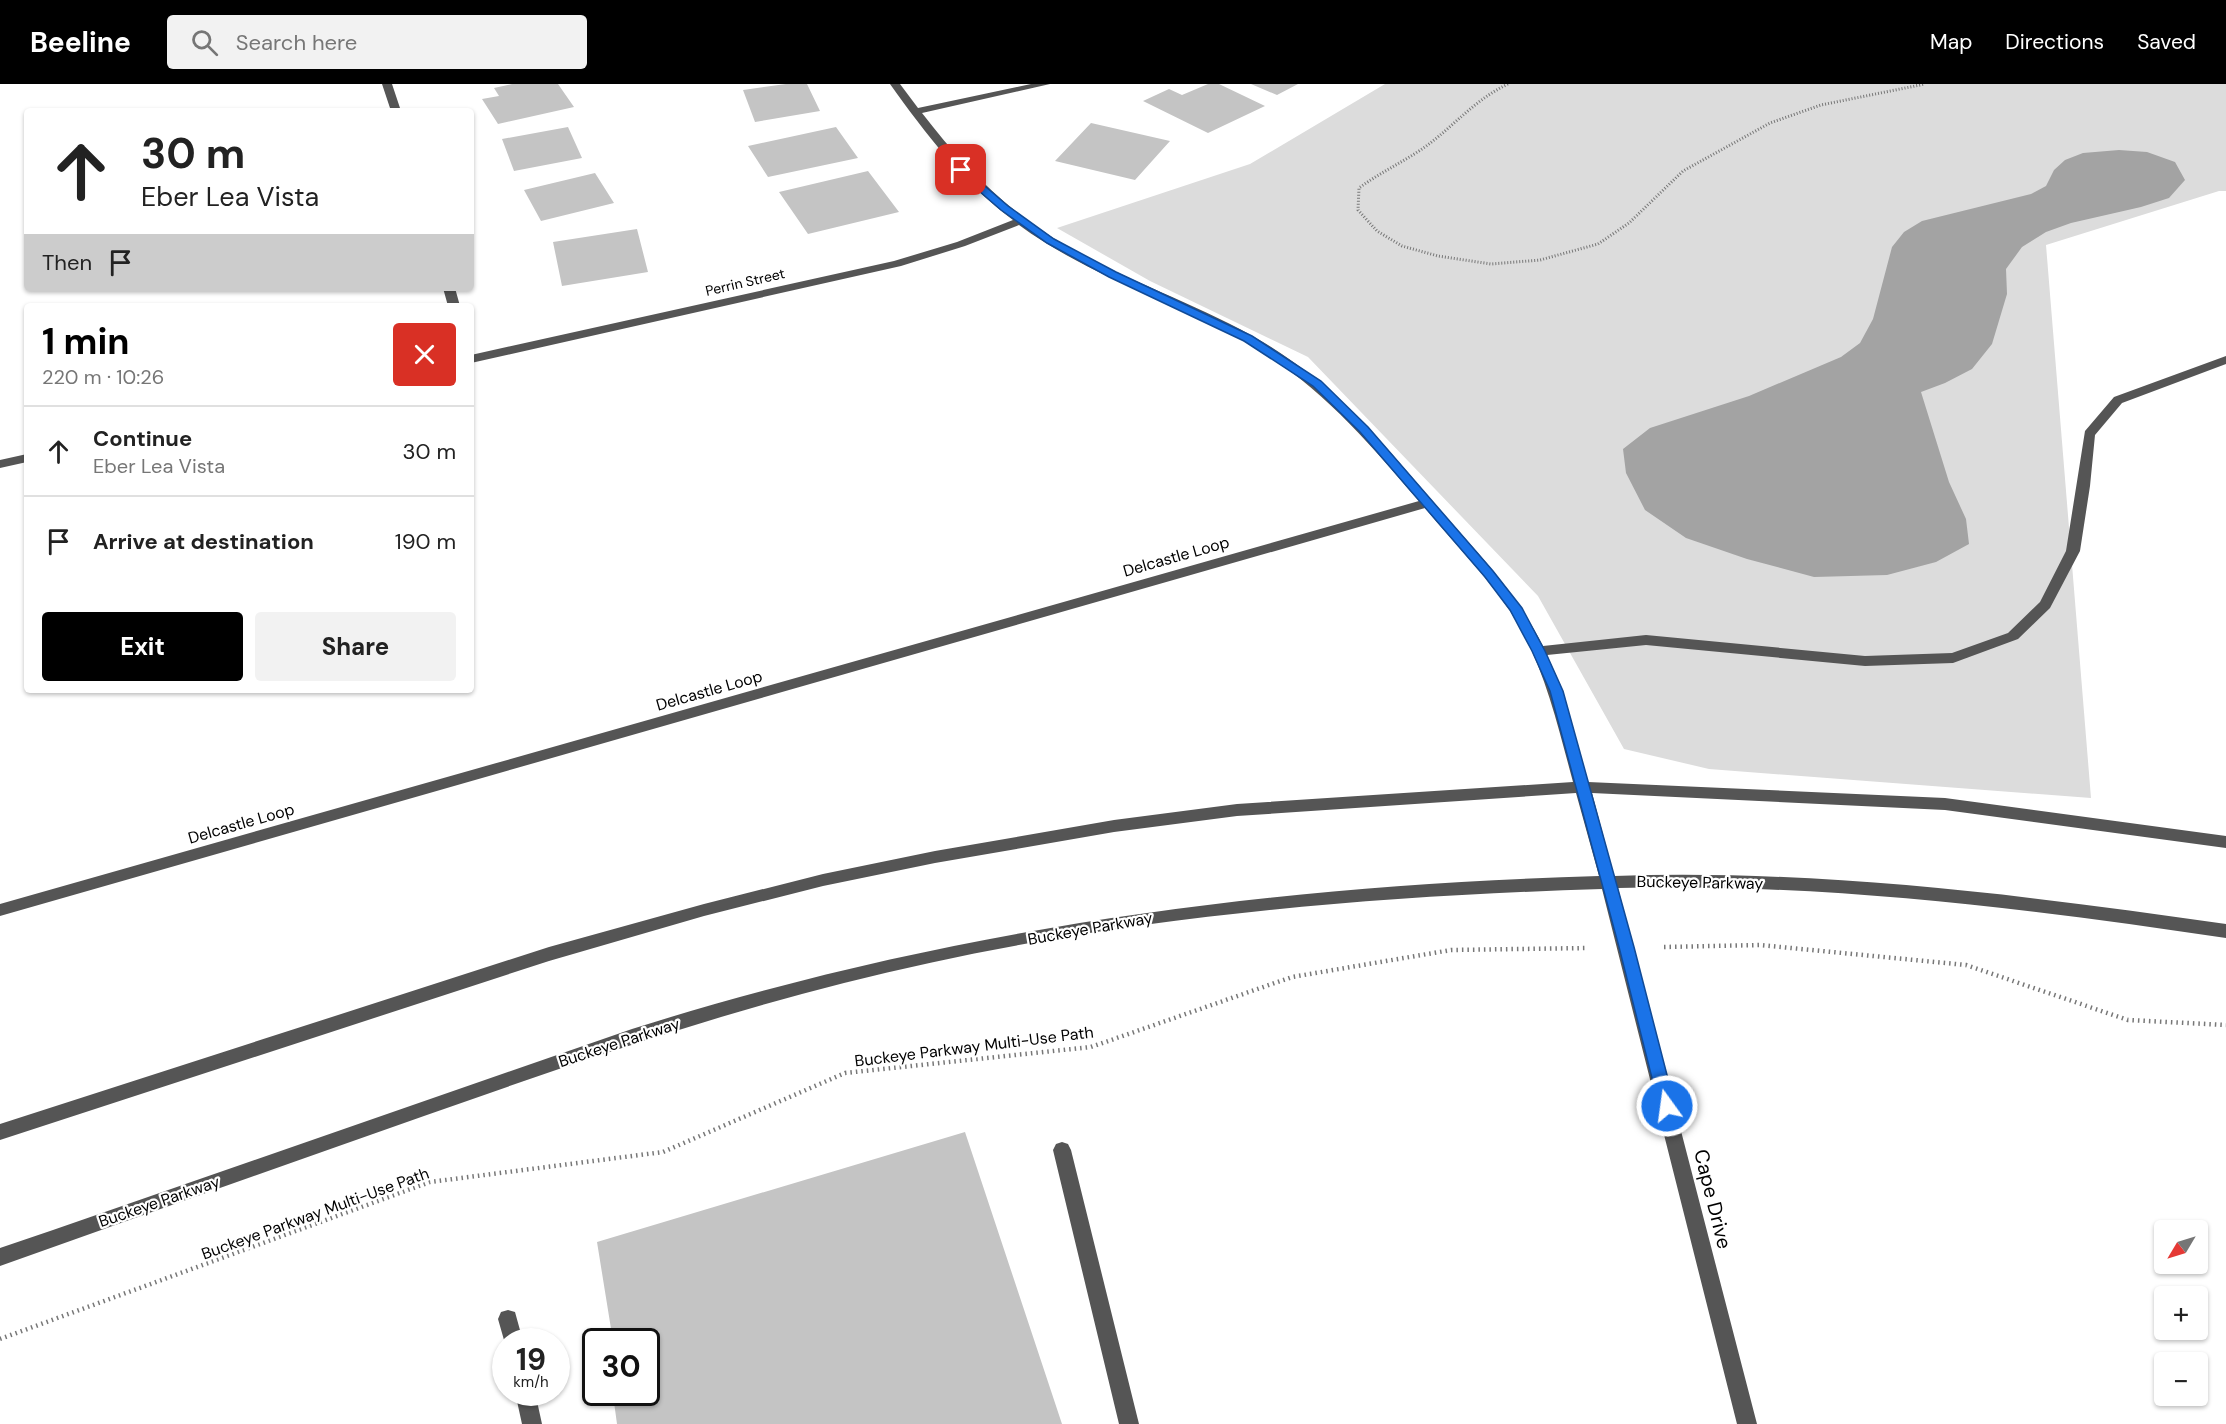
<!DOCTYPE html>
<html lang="en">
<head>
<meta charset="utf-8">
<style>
	body { margin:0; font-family:"DM Sans",sans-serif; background:#f2f2f2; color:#222; height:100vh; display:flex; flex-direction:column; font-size:22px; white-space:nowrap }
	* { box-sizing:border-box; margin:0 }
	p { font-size:20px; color:#767676 }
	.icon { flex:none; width:33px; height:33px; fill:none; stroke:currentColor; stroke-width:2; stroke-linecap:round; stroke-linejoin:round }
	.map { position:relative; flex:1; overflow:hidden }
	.panel { position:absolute; left:24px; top:219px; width:450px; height:390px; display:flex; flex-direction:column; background:#fff; border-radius:6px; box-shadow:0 2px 4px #0004 }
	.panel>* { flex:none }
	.guide { position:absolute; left:24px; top:24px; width:450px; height:183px; border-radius:6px; box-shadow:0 2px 4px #0004; background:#fff; color:#222; overflow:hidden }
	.needle { width:39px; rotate:232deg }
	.fabs { position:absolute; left:2154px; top:1136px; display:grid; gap:12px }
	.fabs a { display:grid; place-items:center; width:54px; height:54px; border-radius:6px; background:#fff; box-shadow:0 2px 4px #0004; font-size:30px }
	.speed { position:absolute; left:492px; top:1244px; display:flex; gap:12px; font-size:30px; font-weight:700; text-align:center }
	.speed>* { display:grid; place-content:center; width:78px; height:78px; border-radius:50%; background:#fff; box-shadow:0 2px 4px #0004; line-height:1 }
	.speed small { font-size:15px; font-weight:400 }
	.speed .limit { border:3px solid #111; border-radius:9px; background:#fff; color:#111 }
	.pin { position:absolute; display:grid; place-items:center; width:51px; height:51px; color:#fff; margin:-26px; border-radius:12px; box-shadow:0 3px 9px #0006 }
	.me { position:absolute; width:66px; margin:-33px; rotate:346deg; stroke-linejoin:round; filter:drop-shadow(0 0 4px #0008) }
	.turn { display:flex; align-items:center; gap:21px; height:126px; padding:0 18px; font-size:27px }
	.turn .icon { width:78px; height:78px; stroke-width:2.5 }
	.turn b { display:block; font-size:42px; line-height:51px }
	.then { display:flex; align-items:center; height:57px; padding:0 18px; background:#0003; gap:12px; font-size:22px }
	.round { display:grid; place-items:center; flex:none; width:63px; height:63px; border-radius:6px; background:#f2f2f2 }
	.head { display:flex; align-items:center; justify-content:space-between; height:102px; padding:0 18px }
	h1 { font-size:36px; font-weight:700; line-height:45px; color:#000 }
	.button { display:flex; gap:12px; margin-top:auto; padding:12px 18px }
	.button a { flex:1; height:69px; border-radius:6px; background:#000; color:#fff; font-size:24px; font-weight:700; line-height:69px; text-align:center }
	.button a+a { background:#f2f2f2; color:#222 }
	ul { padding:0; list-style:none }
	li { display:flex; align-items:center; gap:18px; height:90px; padding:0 18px; border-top:2px solid #e0e0e0 }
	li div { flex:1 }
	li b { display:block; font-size:22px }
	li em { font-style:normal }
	header { display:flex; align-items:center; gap:36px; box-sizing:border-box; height:84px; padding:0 30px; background:#000; color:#fff }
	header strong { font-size:28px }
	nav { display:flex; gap:33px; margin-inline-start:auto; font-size:21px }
	.search { width:420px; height:54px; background:#f2f2f2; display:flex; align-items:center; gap:15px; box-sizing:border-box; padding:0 21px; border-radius:6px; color:#767676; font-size:22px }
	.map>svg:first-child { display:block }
</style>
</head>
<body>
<header>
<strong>Beeline</strong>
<div class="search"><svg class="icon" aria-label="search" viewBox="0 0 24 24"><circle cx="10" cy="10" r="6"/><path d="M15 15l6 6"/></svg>Search here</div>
<nav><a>Map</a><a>Directions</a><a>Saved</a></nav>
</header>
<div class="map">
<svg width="2226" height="1340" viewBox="0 0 2226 1340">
	<rect width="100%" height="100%" fill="#fff"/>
	<path fill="#dcdcdc" d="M1385 0H2226V107H2219L2046 161 2091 714 1709 685 1624 665 1538 512 1308 273 1150 197 1057 144 1250 80Z"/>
	<path fill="#a3a3a3" d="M2119 66 2147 68 2175 78 2185 96 2169 114 2141 123 2071 139 2046 148 2022 163 2006 185 2007 210 1992 260 1972 285 1945 299 1921 308 1949 398 1966 435 1969 460 1936 478 1887 491 1814 493 1747 475 1686 454 1645 426 1626 389 1623 365 1650 344 1749 312 1841 273 1860 259 1873 235 1892 163 1904 148 1922 137 2031 110 2046 102 2054 86 2065 76 2083 69Z"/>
	<path fill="#c4c4c4" d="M512 0H558L574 23 498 40 482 15 499 12 494 4Z
		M786 0H807L820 27 755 38 743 6Z
		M1208 0H1219L1265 22 1208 49 1143 17 1169 5 1182 11Z
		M1251 0H1298L1277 11Z
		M1091 39 1170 57 1135 96 1055 77Z
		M568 43 582 74 514 87 502 55Z
		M836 43 858 74 768 93 748 62Z
		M868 87 899 128 808 150 779 108Z
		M595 89 614 119 541 137 524 106Z
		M637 145 648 188 562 202 553 158Z
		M965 1048 1062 1340H617L614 1318 622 1316 621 1308H646V1257H613L597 1158Z"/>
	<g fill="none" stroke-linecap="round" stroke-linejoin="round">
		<path stroke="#777" stroke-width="3" stroke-dasharray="1 2" stroke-linecap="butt" d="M1508 0C1472 17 1451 46 1419 67 1399 80 1378 90 1359 104L1358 126 1377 147 1402 162 1438 172 1491 180 1540 176 1598 160 1629 139 1683 87 1770 39 1821 21 1925 0"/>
		<path stroke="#777" stroke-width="4.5" stroke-dasharray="1.5 4" stroke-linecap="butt" d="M1664 863 1760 861 1966 881 2128 936 2226 941
			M0 1255 430 1098 663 1068 845 989 1091 963 1292 893 1451 866 1588 864"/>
		<path fill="#555" fill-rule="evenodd" d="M382 0H392L401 27H391Z
			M890 0H900L918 24 1031 0H1050L922 29C962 81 1006 126 1063 160 1127 198 1199 220 1263 258 1337 302 1390 367 1445 432 1482 473 1518 512 1543 562L1646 551 1865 572 1952 569 2008 549 2040 518 2066 467 2085 347 2114 313 2226 272V280L2122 319 2095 351 2090 402 2080 467 2050 524 2018 555 1953 579 1865 582 1646 561 1547 571 1563 607 1588 698 1945 714 2226 752V764L1945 726 1592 709 1614 792C1819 785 2024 811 2226 840V854C2025 824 1822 799 1618 804L1757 1340H1737L1602 805C1348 813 1091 836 844 899 701 935 563 983 424 1032 282 1082 141 1132 0 1182V1164L53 1146 632 945C951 844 1265 802 1599 792L1576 709 1237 732 1114 748 935 779 823 802 704 832 549 877 0 1056V1040L549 863 704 820 823 790 935 767 1114 736 1237 720 1573 698C1557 639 1544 579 1510 527 1485 490 1453 458 1425 424L0 832V820L1419 417C1369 359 1321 302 1254 263 1178 218 1091 194 1019 141L965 162 901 182 471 279V271L894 177 957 158 1013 136C964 100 925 49 890 0Z
			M443 204H455L460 222H448Z
			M27 370V378L0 384V376Z
			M1062 1058 1068 1060 1071 1066 1139 1340H1119L1053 1066 1056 1060Z
			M508 1226 515 1228 523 1257H506V1263L498 1235 501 1228Z
			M515 1308H535L542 1340H522Z"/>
	</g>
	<path fill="#1a73e8" stroke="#114b97" stroke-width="1.5" d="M957 84H964L1008 122 1054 155 1116 188 1252 252 1321 297 1368 343 1493 487 1522 524 1545 567 1563 607 1634 863 1675 1022 1672 1027 1667 1029 1661 1027 1659 1022 1619 863 1550 607 1532 567 1510 526 1485 493 1360 348 1313 302 1244 257 1109 193 1047 159 1001 126 957 88Z"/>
	<g text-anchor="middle" stroke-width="4.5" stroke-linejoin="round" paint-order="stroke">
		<g font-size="14" fill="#000" stroke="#fff">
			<text transform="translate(745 198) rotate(-13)" y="5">Perrin Street</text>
		</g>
		<g font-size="16" fill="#000" stroke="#fff">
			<text transform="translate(1176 472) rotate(-16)" y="6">Delcastle Loop</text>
			<text transform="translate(709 606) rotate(-16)" y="6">Delcastle Loop</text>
			<text transform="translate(241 739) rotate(-16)" y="6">Delcastle Loop</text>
			<text transform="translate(1700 798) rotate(1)" y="6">Buckeye Parkway</text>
			<text transform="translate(1090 844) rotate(-10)" y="6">Buckeye Parkway</text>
			<text transform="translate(619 958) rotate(-18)" y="6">Buckeye Parkway</text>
			<text transform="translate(974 962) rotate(-7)" y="6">Buckeye Parkway Multi-Use Path</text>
			<text transform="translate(159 1117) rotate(-19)" y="6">Buckeye Parkway</text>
			<text transform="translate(315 1129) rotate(-20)" y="6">Buckeye Parkway Multi-Use Path</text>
		</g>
		<g font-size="20" fill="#000" stroke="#fff">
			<text transform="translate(1713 1115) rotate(76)" y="7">Cape Drive</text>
		</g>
	</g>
</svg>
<div class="fabs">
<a><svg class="needle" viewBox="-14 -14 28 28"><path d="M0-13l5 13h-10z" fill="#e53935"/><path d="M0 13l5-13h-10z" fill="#767676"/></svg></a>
<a>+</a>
<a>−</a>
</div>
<div class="speed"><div>19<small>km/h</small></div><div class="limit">30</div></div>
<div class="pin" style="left:961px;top:86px;background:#d93025"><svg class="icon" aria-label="arrive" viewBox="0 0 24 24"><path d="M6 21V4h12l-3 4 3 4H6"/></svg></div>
<svg class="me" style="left:1667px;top:1022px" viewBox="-20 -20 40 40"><circle r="17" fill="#1a73e8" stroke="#fff" stroke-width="3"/><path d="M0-11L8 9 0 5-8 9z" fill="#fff"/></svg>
<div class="guide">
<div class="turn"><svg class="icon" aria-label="ahead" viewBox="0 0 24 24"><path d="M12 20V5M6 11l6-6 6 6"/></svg><div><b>30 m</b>Eber Lea Vista</div></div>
<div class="then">Then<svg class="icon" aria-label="arrive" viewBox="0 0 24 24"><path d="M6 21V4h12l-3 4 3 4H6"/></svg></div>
</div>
<section class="panel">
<div class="head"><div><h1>1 min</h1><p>220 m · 10:26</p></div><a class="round" style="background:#d93025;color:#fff"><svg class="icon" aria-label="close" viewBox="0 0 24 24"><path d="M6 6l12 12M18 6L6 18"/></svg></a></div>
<ul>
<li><svg class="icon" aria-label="ahead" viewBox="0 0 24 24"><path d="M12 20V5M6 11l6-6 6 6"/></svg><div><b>Continue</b><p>Eber Lea Vista</p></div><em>30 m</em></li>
<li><svg class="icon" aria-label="arrive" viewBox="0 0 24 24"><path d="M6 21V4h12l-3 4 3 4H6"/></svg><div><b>Arrive at destination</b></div><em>190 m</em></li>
</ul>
<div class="button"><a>Exit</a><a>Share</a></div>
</section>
</div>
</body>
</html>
